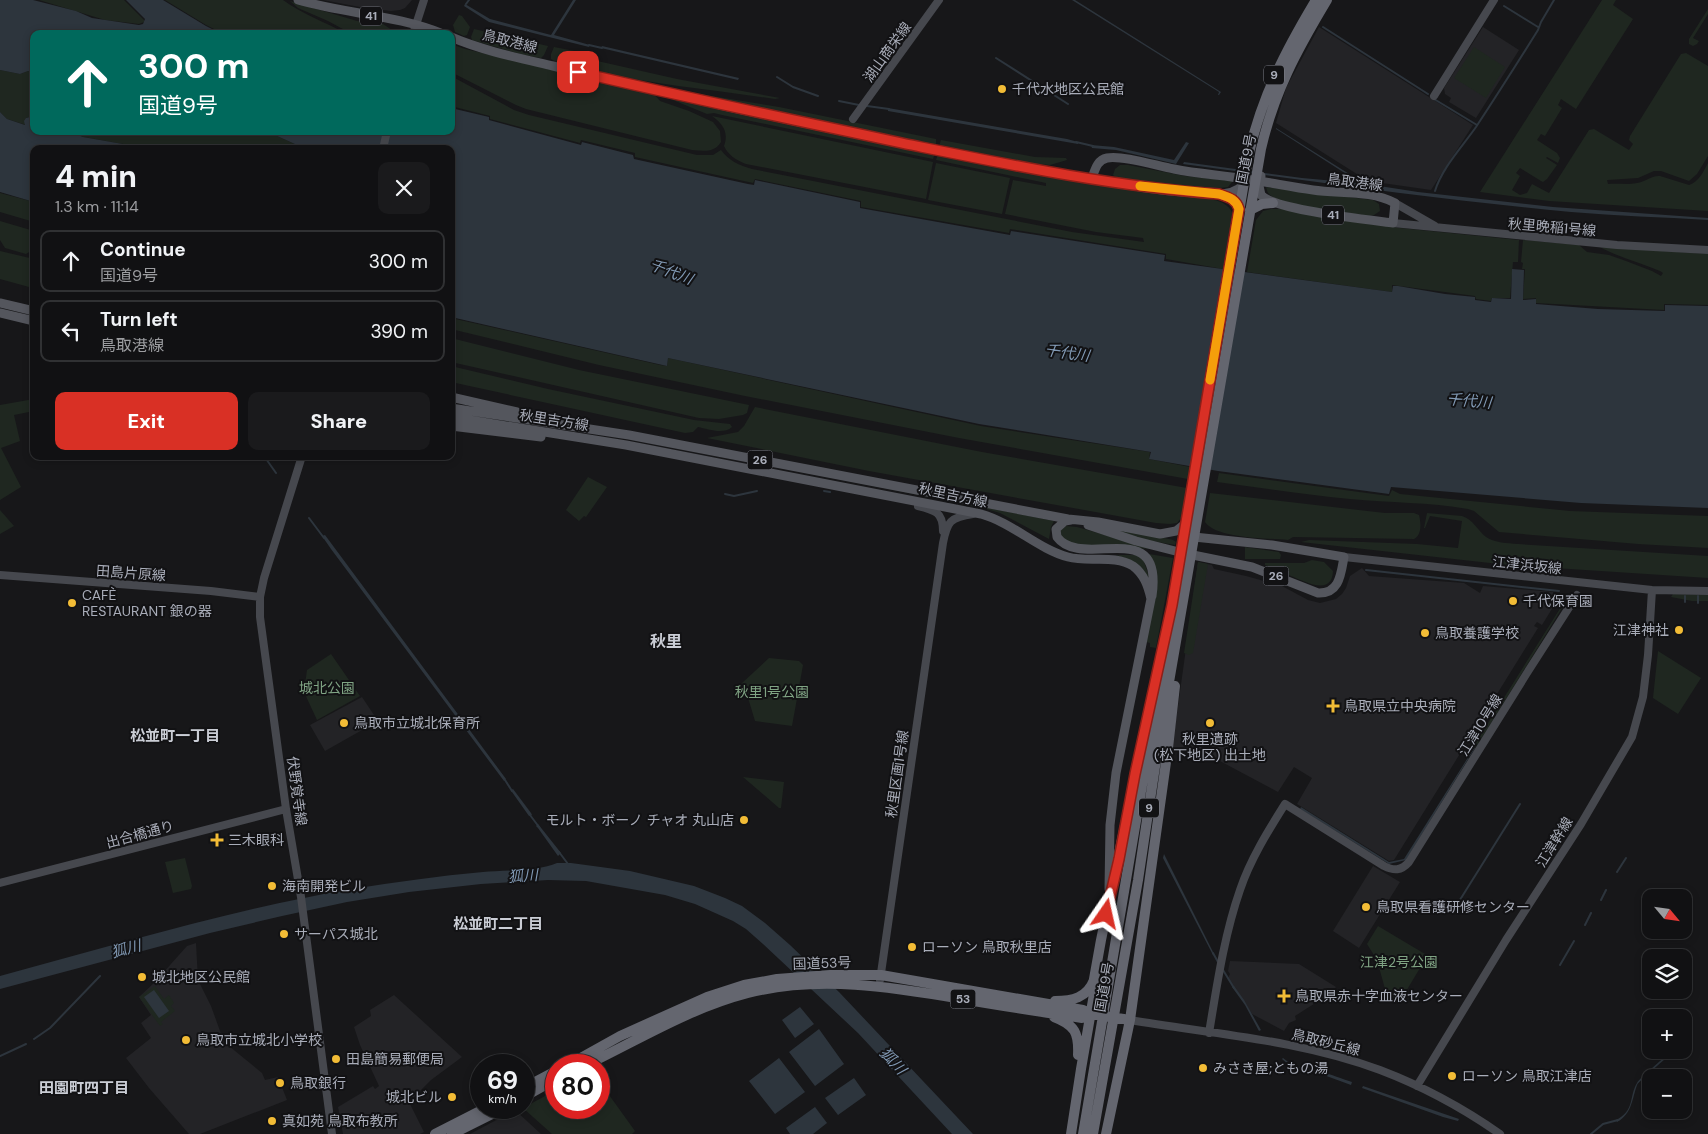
<!DOCTYPE html>
<html lang="en">
<head>
<meta charset="utf-8">
<style>
	body { margin:0; font-family:"DM Sans","Noto Sans JP",sans-serif; background:#1a1a1c; color:#f1f3f6; height:100vh; display:flex; flex-direction:column; font-size:19px; white-space:nowrap }
	* { box-sizing:border-box; margin:0 }
	p { font-size:16px; color:#9c9da0 }
	.icon { flex:none; width:28px; height:28px; fill:none; stroke:currentColor; stroke-width:2; stroke-linecap:round; stroke-linejoin:round }
	.map { position:relative; flex:1; overflow:hidden }
	.panel { position:absolute; left:30px; top:145px; width:425px; height:315px; display:flex; flex-direction:column; background:#111113; border-radius:10px; box-shadow:0 2px 8px #0003,0 0 0 1px #303133 }
	.panel>* { flex:none }
	.top-card { position:absolute; left:30px; top:30px; width:425px; height:105px; border-radius:10px; box-shadow:0 2px 8px #0003,0 0 0 1px #303133; background:#00695c; color:#fff; overflow:hidden }
	.needle { width:32px; rotate:119deg }
	.tools { position:absolute; left:1642px; top:889px; display:grid; gap:10px }
	.tools a { display:grid; place-items:center; width:50px; height:50px; border-radius:10px; background:#111113; box-shadow:0 2px 8px #0003,0 0 0 1px #303133; font-size:25px }
	.speed { position:absolute; left:470px; top:1054px; display:flex; gap:10px; font-size:25px; font-weight:700; text-align:center }
	.speed>* { display:grid; place-content:center; width:65px; height:65px; border-radius:50%; background:#111113; box-shadow:0 2px 8px #0003,0 0 0 1px #303133; line-height:1 }
	.speed small { font-size:12px; font-weight:400 }
	.speed .limit { border:8px solid #d22; background:#fff; color:#111 }
	.pin { position:absolute; display:grid; place-items:center; width:42px; height:42px; color:#fff; margin:-21px; border-radius:10px; box-shadow:0 2px 8px #0006 }
	.me { position:absolute; width:55px; margin:-28px; rotate:11deg; stroke-linejoin:round; filter:drop-shadow(0 0 4px #0008) }
	.turn { display:flex; align-items:center; gap:18px; height:105px; padding:0 25px; font-size:22px }
	.turn .icon { width:65px; height:65px; stroke-width:2.5 }
	.turn b { display:block; font-size:35px; line-height:42px }
	.round { display:grid; place-items:center; flex:none; width:52px; height:52px; border-radius:10px; background:#1a1a1c }
	.head { display:flex; align-items:center; justify-content:space-between; height:85px; padding:0 25px }
	h1 { font-size:30px; font-weight:800; line-height:38px }
	.cta { display:flex; gap:10px; margin-top:auto; padding:10px 25px }
	.cta a { flex:1; height:58px; border-radius:10px; background:#d93025; color:#fff; font-size:20px; font-weight:800; line-height:58px; text-align:center }
	.cta a+a { background:#1a1a1c; color:#f1f3f6 }
	ul { padding:0; list-style:none }
	li { display:flex; align-items:center; gap:15px; height:62px; margin:0 10px 8px; padding:0 15px; border:2px solid #303133; border-radius:10px }
	li div { flex:1 }
	li b { display:block; font-size:19px }
	li em { font-style:normal }
	.map>svg:first-child { display:block }
</style>
</head>
<body>
<div class="map">
<svg width="1708" height="1134" viewBox="0 0 1708 1134">
	<rect width="100%" height="100%" fill="#171719"/>
	<path fill="#232326" d="M323 0H412L405 8 400 10 391 11 365 8Z
		M1319 27 1473 125 1431 190 1368 181 1276 123 1286 88Z
		M1483 27 1519 50 1476 118 1449 102 1451 98 1445 94 1444 88Z
		M1198 562 1212 565 1214 569 1246 576 1282 586 1308 600 1320 603 1336 599 1342 594 1346 588 1350 576 1362 568 1369 576 1464 583 1480 593 1483 586 1553 592 1558 599 1542 625 1537 622 1534 626 1538 628 1394 860 1389 861 1297 804 1312 778 1294 767 1278 792 1218 760 1196 753 1172 749Z
		M362 697 378 721 325 751 310 725Z
		M1373 866 1400 882 1359 948 1333 931Z
		M196 943 198 980 211 1006 224 1042 262 1073 265 1080 278 1077 287 1100 200 1134H189L149 1088 126 1058 151 1038 141 1023 151 1015 139 997 154 983 187 946Z
		M1230 961 1299 964 1336 987 1331 993 1295 1016 1296 1020 1289 1023 1284 1031 1252 1014 1228 978 1230 974 1228 971Z
		M394 995 462 1057 431 1080 409 1102 424 1132 420 1134H343L338 1107 373 1086 375 1089 379 1086 360 1045 354 1027 371 1016 370 1010Z
		M515 1110 541 1134H470Z"/>
	<path fill="#1f2720" d="M39 0H124L144 20V22L139 24 105 20Z
		M165 0H283C302 14 325 22 347 34H224L206 25Z
		M1602 0H1616L1613 5 1633 19 1576 109 1561 99 1558 105 1562 108 1545 136 1541 134 1537 140 1557 153 1560 158 1558 163 1547 157 1546 158 1557 165 1547 179 1543 182 1541 181 1520 168 1516 173 1520 176 1512 190 1520 195 1527 193 1532 184 1549 193 1589 130 1594 129 1629 150 1633 144 1629 140 1630 136 1681 54 1686 53 1708 66V156L1697 174 1689 181 1661 171H1654L1638 178 1607 180 1608 184C1618 183 1627 185 1637 183 1645 182 1652 175 1660 176L1689 185C1699 182 1703 172 1708 163V211L1549 201 1480 192Z
		M290 1 357 21 383 24 398 34H352L328 21 298 8Z
		M1708 9V14L1693 38 1699 41 1697 44 1693 46 1689 44V39Z
		M459 15 462 16 470 27 467 35 464 36 455 32 453 25Z
		M474 29 548 46 544 55 541 58 524 55 472 40 471 37Z
		M451 44 465 49 653 93 660 101 689 111 713 122 720 131 721 142C714 153 704 151 692 150L526 109 516 105 451 72Z
		M554 47 585 53 580 60C569 64 562 66 551 59V54Z
		M1474 47 1505 67 1486 98 1454 78Z
		M593 60 677 79 780 98 775 99C714 90 653 84 594 72L590 64Z
		M0 70 20 74 28 71 34 72V116L26 118V125L7 119 0 112Z
		M451 76 514 110 529 115 697 155H713L721 150C729 161 739 165 752 169L1072 232 1144 242 1143 238 1096 232 1005 214 1013 180 1046 186V183L936 160 938 154 1184 196C1199 198 1230 197 1233 216L1223 269 1166 259V254L1010 229 1009 233 861 207V201L755 179 753 183 635 157V153L581 140 580 143 490 119V116L451 106Z
		M675 90 779 107 936 139V146L671 91Z
		M672 98 935 153 933 159 722 115 714 113 707 114 673 100Z
		M712 116 933 162 926 199 746 164C736 160 728 155 724 146 729 132 723 124 712 116Z
		M68 131H266L306 149H151L83 137Z
		M941 140 1035 157 1066 158 1067 160 1050 165 1035 164 939 146Z
		M936 163 1010 178 1002 214 928 200Z
		M1120 165H1128L1185 176 1233 181 1228 187C1192 193 1157 186 1120 181L1113 175 1115 169Z
		M1266 187 1373 200 1379 204 1380 211 1374 215 1370 216C1350 213 1282 207 1269 194 1267 192 1267 190 1266 187Z
		M0 193 34 202V222L0 212Z
		M1271 209H1285L1327 217 1400 228 1519 240 1518 262H1513L1510 298H1492L1491 301 1476 299 1475 296 1392 285V292L1247 272 1256 220 1263 211Z
		M0 221 34 231V249L26 254 5 248 0 240Z
		M1523 240 1579 245 1587 252 1609 255 1626 261 1652 271 1661 276 1663 273 1660 271C1641 263 1618 257 1600 247L1708 254V305L1664 304V310L1536 303V298L1523 299 1525 269H1522L1523 263 1521 262Z
		M0 251 34 259V273H32L29 287 0 279Z
		M451 318 660 365 667 366 668 358 981 426 1150 452 1149 459 1190 467 1188 479 959 438 745 396 599 365 451 329Z
		M451 338 579 370 749 405 747 413 743 415 719 419 699 418 451 362Z
		M451 366 548 389 694 420 730 424 732 427C723 435 708 429 698 427L693 432 685 433 451 382Z
		M34 399V411L14 415 20 441 1 448 21 487 0 500V405Z
		M755 407 982 452 1187 488 1182 517 1177 523 1170 524 1156 523 869 471 707 438 738 432 744 426Z
		M1219 473 1389 496 1392 490 1400 494 1570 511 1708 516V548L1638 544 1499 532 1474 511 1468 509C1429 502 1390 503 1350 499 1306 495 1262 488 1217 482Z
		M588 477 607 487 586 517 584 516 579 521 566 510Z
		M839 479 1024 515 1054 521 1051 527 1049 539 1000 513 983 508Z
		M1210 493 1385 513H1414L1419 515C1421 523 1422 535 1414 539L1293 537 1288 540C1268 538 1217 539 1205 522Z
		M0 510 14 526 0 534Z
		M1427 513 1462 516C1474 520 1477 530 1486 537 1495 543 1507 543 1518 544L1708 556V578L1508 565 1301 542 1309 540 1417 544 1458 548 1462 521 1430 516 1425 528H1424Z
		M1066 526 1077 527 1154 549 1075 545 1061 539 1060 531Z
		M1102 527 1159 536C1164 539 1172 538 1176 542L1175 545 1141 539Z
		M1245 547 1279 552 1281 555 1280 559H1245Z
		M1149 554 1173 558 1156 648 1150 647V643L1146 642 1157 587 1156 576Z
		M1116 555H1136L1143 559 1150 579 1125 558Z
		M1312 560 1324 562 1333 571C1332 597 1304 581 1291 576 1283 572 1274 568 1265 565V563H1304Z
		M1198 562 1208 564 1193 653 1189 655 1184 653Z
		M1673 594 1708 595V601H1692L1671 597Z
		M1566 599 1567 600 1488 728 1475 748 1473 747Z
		M1658 651 1701 678 1678 714 1653 698Z
		M331 654 360 696 317 720 304 692 307 670Z
		M769 658 799 661 803 665 792 726 755 721 749 701 741 684Z
		M743 777 784 782 781 808H779Z
		M185 858 192 886 191 889 173 893 165 862Z
		M1378 926 1425 954 1426 958 1399 1003 1387 996 1377 960 1367 944Z
		M155 986 164 999 169 995 174 1003 171 1006 175 1011 161 1022 163 1024 160 1026 139 997Z
		M599 1081 635 1131 632 1134H552L523 1108 556 1090V1108H599Z"/>
	<path fill="#2d353d" d="M0 0H33L76 11 92 18 139 25 143 24 145 19 126 0H163L206 26 222 34H34V72L28 71 20 74 0 70Z
		M573 0H576L554 35 590 45 589 47 489 22 464 6 465 4 490 19 551 35Z
		M1072 0H1075L1221 92 1219 95H1218L1219 92Z
		M602 46 739 78 738 80 601 48Z
		M451 108 489 117V120L581 145 582 142 633 155 634 159 748 184 754 185 755 180 860 202V208L1010 235 1011 231 1165 255 1164 261 1392 292 1393 286H1398L1445 294 1475 297V300L1491 302 1492 298 1511 299 1512 269 1524 270 1523 300 1536 299V304L1598 309 1665 311V305L1708 306V508L1581 503 1391 487 1389 494 1218 471 1149 459 1151 452 979 424 668 358 667 366 451 317V149H306L266 131H451Z
		M888 108 1067 139 1078 142V144L888 111Z
		M0 112 7 119 25 125 24 121 26 118 34 116V131H68L83 137 151 149H34V202L0 192Z
		M1276 128 1354 177 1359 181 1360 183 1418 192 1553 207 1708 218V220C1662 217 1617 216 1571 212 1441 200 1312 181 1183 164L1184 162 1302 178 1357 183 1354 179 1276 129Z
		M1186 142 1189 143 1176 164 1116 150 1092 148 1091 145 1114 147 1174 160Z
		M325 535 506 779 504 781 331 549 322 536Z
		M1474 748H1475L1406 860 1389 864 1300 809 1301 807 1389 862 1404 859Z
		M513 789 531 813 532 815 529 816 512 792 511 790Z
		M538 824 561 853 558 856 538 828 536 826Z
		M1164 854 1214 954 1213 955 1163 858Z
		M557 863H571L630 871 694 886 725 898 742 906 765 923 790 945 839 992 973 1134H952L858 1033 763 944 746 929 733 921 695 904 665 895 586 881 548 880 481 884 409 892 347 902 282 916 210 933 0 989V976C116 945 233 909 352 889 395 882 439 876 483 872 503 870 540 871 557 863Z
		M1234 986 1244 1000 1261 1030 1259 1031 1245 1005 1232 987Z
		M154 990 169 1011 159 1018 144 997Z
		M800 1007 814 1024 795 1038 782 1020Z
		M819 1029 844 1064 815 1086 789 1052Z
		M1672 1050H1675C1668 1057 1640 1080 1637 1085 1632 1099 1632 1114 1617 1122L1616 1120C1635 1111 1629 1096 1637 1083 1641 1076 1665 1058 1672 1050Z
		M779 1058 805 1092 775 1114 749 1081Z
		M1283 1058C1294 1068 1307 1068 1321 1072 1331 1074 1342 1079 1352 1082L1351 1085 1321 1074 1293 1068 1282 1059Z
		M854 1078 866 1095 838 1115 825 1098Z
		M1363 1086 1459 1119 1458 1121 1443 1117 1362 1088Z
		M815 1107 827 1123 813 1134H790L786 1128Z"/>
	<g fill="none" stroke-linecap="round" stroke-linejoin="round">
		<path stroke="#2d353d" stroke-width="2" d="M466 4 469 0
			M1504 6 1538 27
			M1323 27 1428 94
			M589 45 602 48
			M996 58 1068 104
			M777 77 793 87 818 96
			M1434 99 1477 125
			M839 101 859 105
			M867 106 889 109
			M1076 142 1093 146
			M1435 191C1442 168 1462 147 1476 127 1497 95 1518 62 1538 30L1541 22 1554 0
			M264 456 276 473
			M824 491 830 492
			M725 494 734 496 757 491
			M309 518 324 538
			M1366 570 1559 591
			M1685 602V596
			M1698 603V596
			M505 780 512 791
			M530 815 539 827
			M559 852 568 864
			M1617 872 1626 858
			M1601 900 1606 890
			M1458 903 1520 804
			M1585 925 1591 913
			M1213 953 1218 962
			M1560 965 1574 941
			M1223 970 1234 988
			M34 1039 50 1028 100 976
			M1684 1040 1689 1036
			M0 1056 26 1044
			M1591 1134 1603 1124 1618 1120"/>
		<path stroke="#46484e" stroke-width="8" d="M413 34 424 0
			M1434 96 1494 0
			M853 119 939 0
			M383 149 387 131
			M1395 203 1435 226
			M1393 223 1617 245 1708 250
			M302 456 264 578 260 597V617L286 809 301 897 332 1134
			M918 506C935 510 943 512 943 531
			M1344 557 1652 590 1708 591
			M0 575 211 591 260 597
			M0 883 286 809
			M880 980 943 543C947 522 950 517 973 514
			M1130 1020C1213 1034 1300 1040 1380 1070 1422 1086 1463 1108 1500 1134
			M1209 1033C1217 985 1224 936 1240 890 1250 860 1268 831 1285 804L1384 866C1394 871 1401 871 1409 862L1527 673 1577 595
			M1417 1086 1506 940 1581 824 1632 737 1643 697 1648 655 1652 590"/>
		<path stroke="#54565d" stroke-width="9" d="M298 0C346 14 397 15 443 34
			M451 37C484 51 519 58 553 66 609 80 664 92 720 105 829 129 938 152 1048 171 1103 181 1160 193 1217 194 1226 194 1237 192 1243 185
			M1092 178C1095 170 1097 160 1107 158 1123 155 1157 166 1174 169 1198 174 1222 175 1246 179 1268 182 1291 187 1313 190 1340 194 1371 190 1395 203L1393 223C1370 220 1274 210 1261 195L1259 186 1261 176
			M0 303 34 311
			M0 313 34 321
			M451 397 517 412
			M451 408 629 435 1068 519 1098 522 1160 534 1176 531 1186 523
			M451 417 626 445 981 514C1013 523 1038 549 1068 557 1089 563 1114 554 1133 566 1144 574 1148 586 1151 599L1116 773 1110 825 1109 889
			M451 426 541 437
			M1071 520 1065 521 1056 529 1057 537C1082 571 1164 514 1152 596
			M1088 525 1136 541 1183 553 1252 567 1318 593C1340 594 1341 573 1344 557L1272 545 1194 537"/>
		<path stroke="#64666f" stroke-width="10" d="M1219 194C1228 197 1237 199 1239 209
			M1250 210 1262 204 1273 203
			M1055 1001C1072 1001 1087 998 1094 980
			M1054 1017C1075 1025 1079 1033 1078 1055
			M568 1065 620 1036 707 997 744 985 777 979 830 975H881L1083 1010 1091 1014 1130 1020
			M586 1065C640 1039 690 1008 748 993 818 975 892 987 962 999 1002 1006 1042 1012 1082 1018L1091 1014
			M524 1088 556 1071
			M524 1097 556 1079
			M435 1134 486 1108
			M452 1134 504 1108
			M1071 1134 1081 1069 1094 994V979L1101 940 1145 729
			M1083 1134 1249 153C1262 96 1286 50 1316 0
			M1093 1134 1138 880 1159 740 1261 149C1274 92 1297 50 1327 0
			M1106 1134 1130 1020 1168 748 1175 686"/>
	</g>
	<g fill="none" stroke-linecap="round" stroke-linejoin="round">
		<defs>
			<path id="route" d="M578 72C692 99 807 123 921 147 1020 167 1119 187 1219 194 1228 197 1236 199 1239 209L1172 605 1135 774 1119 859 1106 914"/>
		</defs>
		<use href="#route" stroke="#8d1f18" stroke-width="12"/>
		<use href="#route" stroke="#d93025" stroke-width="9"/>
		<path stroke="#f59e0b" stroke-width="9" d="M1140 186 1219 194C1228 197 1236 199 1239 209L1210 380"/>
	</g>
	<g fill="#f2bc36" stroke="#121214" stroke-width="2">
		<circle cx="1002" cy="89" r="5"/>
		<circle cx="1513" cy="601" r="5"/>
		<circle cx="72" cy="603" r="5"/>
		<circle cx="1679" cy="630" r="5"/>
		<circle cx="1425" cy="633" r="5"/>
		<path d="M1330.5 698.5h5v5h5v5h-5v5h-5v-5h-5v-5h5z"/>
		<circle cx="344" cy="723" r="5"/>
		<circle cx="1210" cy="723" r="5"/>
		<circle cx="744" cy="820" r="5"/>
		<path d="M214.5 832.5h5v5h5v5h-5v5h-5v-5h-5v-5h5z"/>
		<circle cx="272" cy="886" r="5"/>
		<circle cx="1366" cy="907" r="5"/>
		<circle cx="284" cy="934" r="5"/>
		<circle cx="912" cy="947" r="5"/>
		<circle cx="142" cy="977" r="5"/>
		<path d="M1281.5 988.5h5v5h5v5h-5v5h-5v-5h-5v-5h5z"/>
		<circle cx="186" cy="1040" r="5"/>
		<circle cx="336" cy="1059" r="5"/>
		<circle cx="1203" cy="1068" r="5"/>
		<circle cx="1452" cy="1076" r="5"/>
		<circle cx="280" cy="1083" r="5"/>
		<circle cx="452" cy="1097" r="5"/>
		<circle cx="272" cy="1121" r="5"/>
	</g>
	<g text-anchor="middle" stroke-width="4" stroke-linejoin="round" paint-order="stroke">
		<g fill="#121214" stroke="#7c7e88" stroke-width="1">
			<rect x="360" y="6.5" width="22" height="19" rx="4"/>
			<rect x="1264" y="65.5" width="20" height="19" rx="4"/>
			<rect x="1322" y="205.5" width="22" height="19" rx="4"/>
			<rect x="747.5" y="450.5" width="25" height="19" rx="4"/>
			<rect x="1263.5" y="566.5" width="25" height="19" rx="4"/>
			<rect x="1139" y="798.5" width="20" height="19" rx="4"/>
			<rect x="950.5" y="989.5" width="25" height="19" rx="4"/>
		</g>
		<g font-size="12" font-weight="bold" fill="#a9adb9">
			<text x="371" y="20">41</text>
			<text x="1274" y="79">9</text>
			<text x="1333" y="219">41</text>
			<text x="760" y="464">26</text>
			<text x="1276" y="580">26</text>
			<text x="1149" y="812">9</text>
			<text x="963" y="1003">53</text>
		</g>
		<g font-size="14" fill="#a9adb9" stroke="#121214">
			<text transform="translate(510 41) rotate(14)" y="5">鳥取港線</text>
			<text transform="translate(887 52) rotate(-54)" y="5">湖山商栄線</text>
			<text transform="translate(1246 159) rotate(-79)" y="5">国道9号</text>
			<text transform="translate(1355 182) rotate(7)" y="5">鳥取港線</text>
			<text transform="translate(1552 227) rotate(5)" y="5">秋里晩稲1号線</text>
			<text transform="translate(554 420) rotate(9)" y="5">秋里吉方線</text>
			<text transform="translate(953 495) rotate(12)" y="5">秋里吉方線</text>
			<text transform="translate(1527 565) rotate(6)" y="5">江津浜坂線</text>
			<text transform="translate(131 573) rotate(4)" y="5">田島片原線</text>
			<text transform="translate(1480 725) rotate(-58)" y="5">江津10号線</text>
			<text transform="translate(897 774) rotate(-82)" y="5">秋里区画1号線</text>
			<text transform="translate(297 791) rotate(82)" y="5">伏野覚寺線</text>
			<text transform="translate(140 834) rotate(-15)" y="5">出合橋通り</text>
			<text transform="translate(1554 842) rotate(-58)" y="5">江津幹線</text>
			<text transform="translate(822 963) rotate(-2)" y="5">国道53号</text>
			<text transform="translate(1104 987) rotate(-80)" y="5">国道9号</text>
			<text transform="translate(1326 1042) rotate(14)" y="5">鳥取砂丘線</text>
		</g>
		<g font-size="14" fill="#a9adb9" stroke="#121214" text-anchor="start">
			<text x="1012" y="94">千代水地区公民館</text>
			<text x="82" y="600">CAFÈ<tspan x="82" dy="16">RESTAURANT 銀の器</tspan></text>
			<text x="1523" y="606">千代保育園</text>
			<text x="1669" y="635" text-anchor="end">江津神社</text>
			<text x="1435" y="638">鳥取養護学校</text>
			<text x="1344" y="711">鳥取県立中央病院</text>
			<text x="354" y="728">鳥取市立城北保育所</text>
			<text x="1210" y="744" text-anchor="middle">秋里遺跡<tspan x="1210" dy="16">(松下地区) 出土地</tspan></text>
			<text x="734" y="825" text-anchor="end">モルト・ボーノ チャオ 丸山店</text>
			<text x="228" y="845">三木眼科</text>
			<text x="282" y="891">海南開発ビル</text>
			<text x="1376" y="912">鳥取県看護研修センター</text>
			<text x="294" y="939">サーパス城北</text>
			<text x="922" y="952">ローソン 鳥取秋里店</text>
			<text x="152" y="982">城北地区公民館</text>
			<text x="1295" y="1001">鳥取県赤十字血液センター</text>
			<text x="196" y="1045">鳥取市立城北小学校</text>
			<text x="346" y="1064">田島簡易郵便局</text>
			<text x="1213" y="1073">みさき屋;ともの湯</text>
			<text x="1462" y="1081">ローソン 鳥取江津店</text>
			<text x="290" y="1088">鳥取銀行</text>
			<text x="442" y="1102" text-anchor="end">城北ビル</text>
			<text x="282" y="1126">真如苑 鳥取布教所</text>
		</g>
		<g font-size="14" fill="#80a484" stroke="#121214">
			<text x="327" y="693">城北公園</text>
			<text x="772" y="697">秋里1号公園</text>
			<text x="1399" y="967">江津2号公園</text>
		</g>
		<g font-size="15" font-style="italic" fill="#8199b4" stroke="#121214">
			<text transform="translate(671 272) rotate(21)" y="5">千代川</text>
			<text transform="translate(1067 353) rotate(8)" y="5">千代川</text>
			<text transform="translate(1469 401) rotate(5)" y="5">千代川</text>
			<text transform="translate(523 876) rotate(-4)" y="5">狐川</text>
			<text transform="translate(126 949) rotate(-14)" y="5">狐川</text>
			<text transform="translate(893 1061) rotate(47)" y="5">狐川</text>
		</g>
		<g font-size="15" font-weight="bold" fill="#cacdd5" stroke="#121214">
			<text x="175" y="741">松並町一丁目</text>
			<text x="498" y="929">松並町二丁目</text>
			<text x="84" y="1093">田園町四丁目</text>
		</g>
		<g font-size="16" font-weight="bold" fill="#cacdd5" stroke="#121214">
			<text x="666" y="647">秋里</text>
		</g>
	</g>
</svg>
<div class="tools">
<a><svg class="needle" viewBox="-14 -14 28 28"><path d="M0-13l5 13h-10z" fill="#e53935"/><path d="M0 13l5-13h-10z" fill="#9c9da0"/></svg></a>
<a><svg class="icon" aria-label="layers" viewBox="0 0 24 24"><path d="M12 4l9 5-9 5-9-5zM3 14l9 5 9-5"/></svg></a>
<a>+</a>
<a>−</a>
</div>
<div class="speed"><div>69<small>km/h</small></div><div class="limit">80</div></div>
<div class="pin" style="left:578px;top:72px;background:#d93025"><svg class="icon" aria-label="arrive" viewBox="0 0 24 24"><path d="M6 21V4h12l-3 4 3 4H6"/></svg></div>
<svg class="me" style="left:1106px;top:914px" viewBox="-20 -20 40 40"><path d="M0-17L14 15 0 8-14 15z" fill="#d93025" stroke="#fff" stroke-width="4"/></svg>
<div class="top-card">
<div class="turn"><svg class="icon" aria-label="ahead" viewBox="0 0 24 24"><path d="M12 20V5M6 11l6-6 6 6"/></svg><div><b>300 m</b>国道9号</div></div>
</div>
<section class="panel">
<div class="head"><div><h1>4 min</h1><p>1.3 km · 11:14</p></div><a class="round"><svg class="icon" aria-label="close" viewBox="0 0 24 24"><path d="M6 6l12 12M18 6L6 18"/></svg></a></div>
<ul>
<li><svg class="icon" aria-label="ahead" viewBox="0 0 24 24"><path d="M12 20V5M6 11l6-6 6 6"/></svg><div><b>Continue</b><p>国道9号</p></div><em>300 m</em></li>
<li><svg class="icon" aria-label="left" viewBox="0 0 24 24"><path d="M17 20v-9H6M10 6l-5 5 5 5"/></svg><div><b>Turn left</b><p>鳥取港線</p></div><em>390 m</em></li>
</ul>
<div class="cta"><a>Exit</a><a>Share</a></div>
</section>
</div>
</body>
</html>
